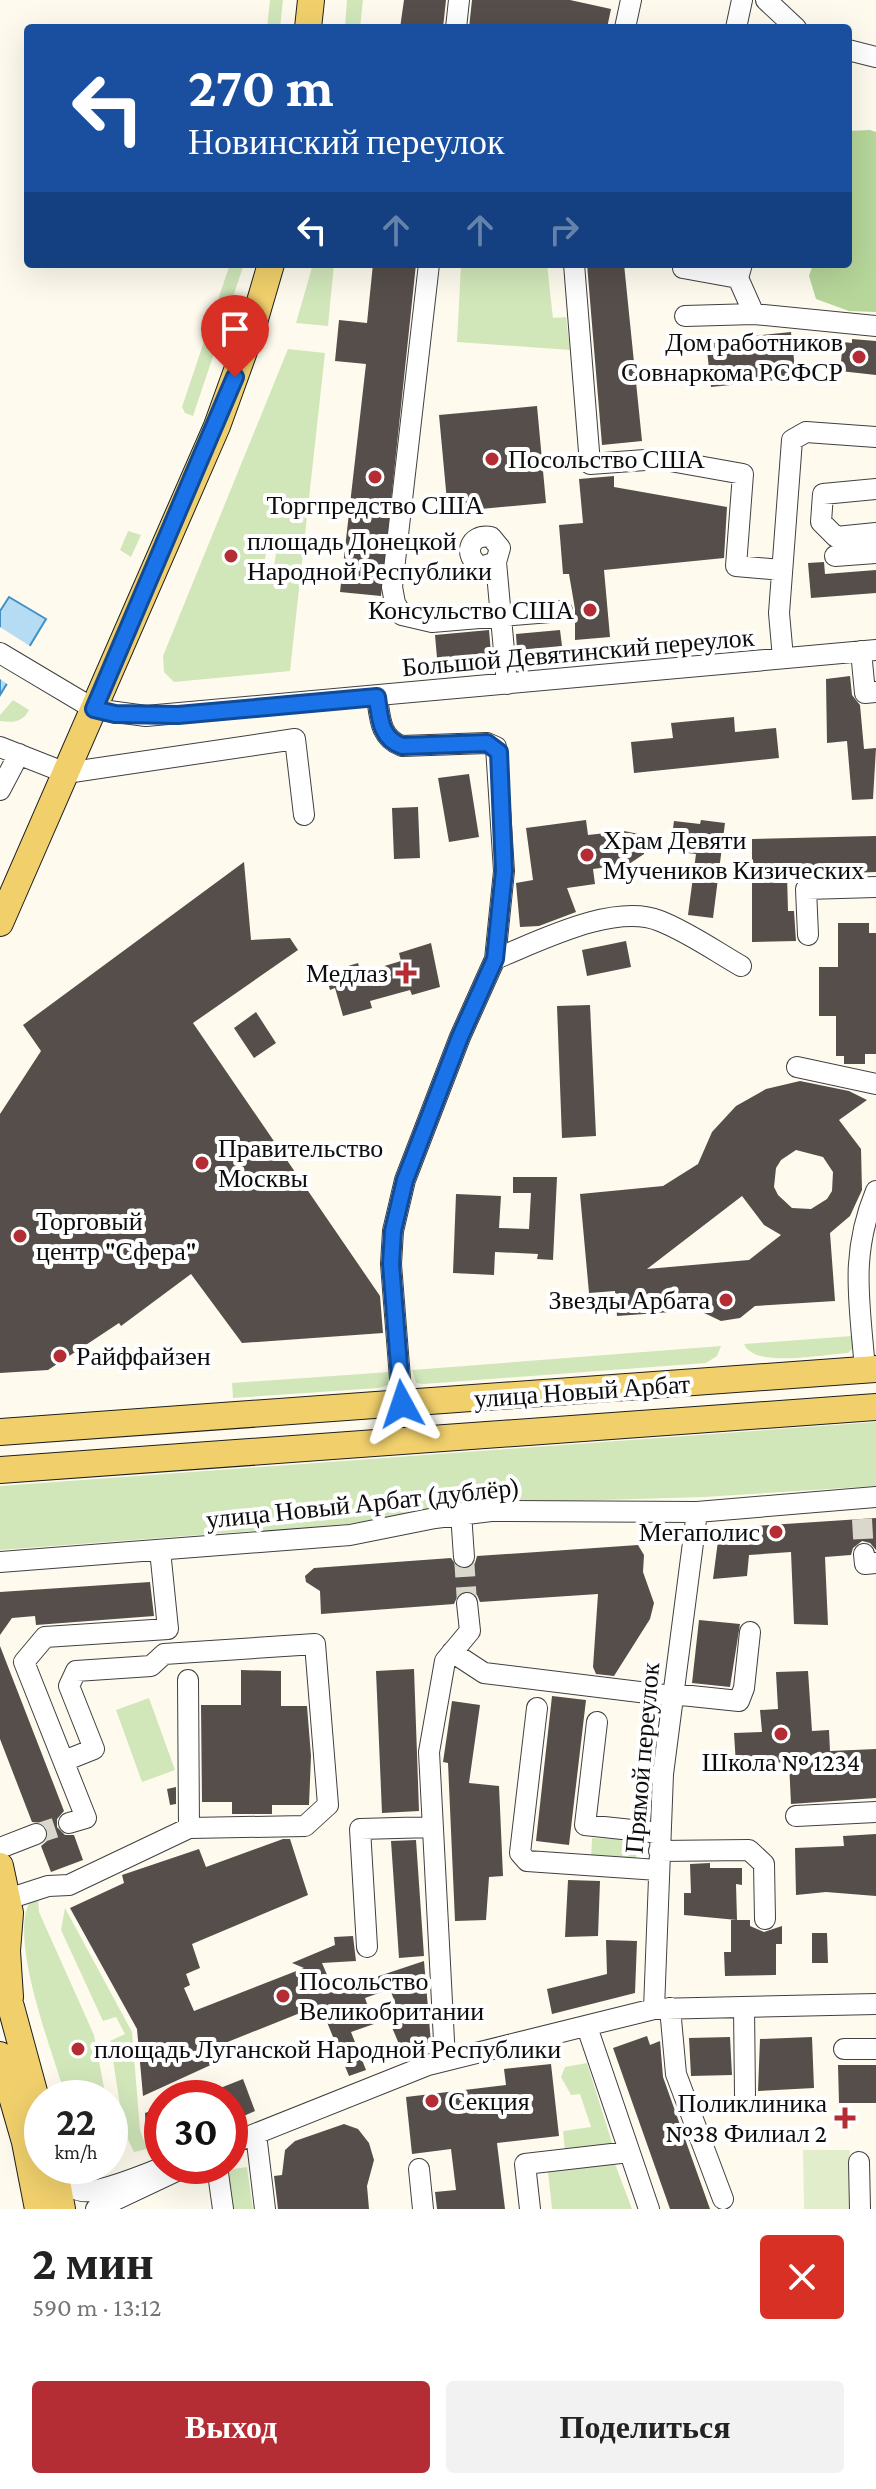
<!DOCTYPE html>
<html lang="ru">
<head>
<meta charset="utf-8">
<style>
	body { margin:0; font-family:"Crimson Pro",serif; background:#f2f2f2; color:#222; height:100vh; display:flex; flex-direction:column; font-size:30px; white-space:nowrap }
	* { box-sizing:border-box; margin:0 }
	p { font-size:26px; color:#767676 }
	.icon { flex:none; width:44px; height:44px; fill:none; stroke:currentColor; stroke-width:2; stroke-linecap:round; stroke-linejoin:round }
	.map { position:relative; height:2209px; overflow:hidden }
	.side { display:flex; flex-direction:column; background:#fff; flex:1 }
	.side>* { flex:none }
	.top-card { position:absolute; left:24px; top:24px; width:828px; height:244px; border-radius:8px; box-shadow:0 8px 32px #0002; background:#1a4fa0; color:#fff; overflow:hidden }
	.speed { position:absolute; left:24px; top:2080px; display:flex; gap:16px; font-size:40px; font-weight:700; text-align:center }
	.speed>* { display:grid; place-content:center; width:104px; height:104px; border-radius:50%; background:#fff; box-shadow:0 8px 32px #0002; line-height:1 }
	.speed small { font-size:20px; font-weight:400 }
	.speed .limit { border:12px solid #d22; background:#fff; color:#111 }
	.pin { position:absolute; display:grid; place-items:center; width:68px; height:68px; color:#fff; margin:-82px -34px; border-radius:50% 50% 50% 0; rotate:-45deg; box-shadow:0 0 8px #0007 }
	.pin .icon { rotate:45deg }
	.me { position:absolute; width:88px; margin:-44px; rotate:355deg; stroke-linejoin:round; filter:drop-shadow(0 0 6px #0008) }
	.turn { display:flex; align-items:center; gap:28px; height:168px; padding:0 32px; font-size:36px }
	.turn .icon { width:104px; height:104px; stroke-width:2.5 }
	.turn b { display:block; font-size:56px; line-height:68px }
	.lanes { display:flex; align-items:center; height:76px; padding:0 32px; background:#0003; justify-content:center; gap:40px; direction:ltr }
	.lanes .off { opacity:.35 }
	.round { display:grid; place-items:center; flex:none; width:84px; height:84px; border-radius:8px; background:#f2f2f2 }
	.headline { display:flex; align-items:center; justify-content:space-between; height:136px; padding:0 32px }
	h1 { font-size:48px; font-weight:700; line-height:60px }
	.cta { display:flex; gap:16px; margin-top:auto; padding:16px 32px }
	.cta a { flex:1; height:92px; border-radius:8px; background:#b52d34; color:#fff; font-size:32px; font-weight:700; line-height:92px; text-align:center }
	.cta a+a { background:#f2f2f2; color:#222 }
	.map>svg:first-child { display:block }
</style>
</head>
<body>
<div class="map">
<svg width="876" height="2209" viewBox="0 0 876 2209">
	<rect width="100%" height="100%" fill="#fefbee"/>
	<path fill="#d1e7ba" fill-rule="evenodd" d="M270 0H283L280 28H267Z
		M347 0H363L360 28H345Z
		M230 264H244L193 416 185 413 182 407Z
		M313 264H334L328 326 296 323Z
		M461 264H547L553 318 566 317 570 350 457 342Z
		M288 349 325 353 290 671 174 682 164 672 163 656ZM266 553 276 554 271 583 262 582Z
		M128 531 141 535 131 557 120 550Z
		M13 700 29 710C23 722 13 723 0 721V715Z
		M852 1336 853 1348 848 1353C824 1354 754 1369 744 1344Z
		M721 1346 717 1356 706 1363 424 1384 416 1383 412 1370Z
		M390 1372 388 1385 379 1388 233 1398 232 1383Z
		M876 1422V1486L704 1497 461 1504 348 1524 0 1550V1486Z
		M149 1698 175 1770 142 1782 116 1710Z
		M592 1838 637 1840 636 1861 591 1859Z
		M33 1897 38 1898 39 1912 94 2035 106 2098H66C54 2055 4 1931 33 1897Z
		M65 1908 132 2032 140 2130 147 2149 134 2152 124 2131 110 2041 125 2034 116 2017 103 2021 61 1930Z
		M587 2063 613 2146 565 2152 563 2131 591 2127 580 2094 571 2095 561 2077 565 2067Z
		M615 2164 632 2209H552L548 2172Z
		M247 2167 253 2209H227L221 2171Z"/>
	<path fill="#b6d69a" d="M870 130 876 132V312L849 311 816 299 809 276 813 264H848V131Z"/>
	<path fill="#e2eecb" d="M803 2150H850L851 2209H804Z"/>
	<path fill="#b6dcf3" stroke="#4191c5" stroke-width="2" d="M9 597 46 619 0 695V611Z"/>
	<path fill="#fefbee" d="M0 627 33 648 10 686 0 679Z"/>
	<path fill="#554e4a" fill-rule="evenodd" d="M404 0H446L443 28H400Z
		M472 0H570L611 9 607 28H469Z
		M373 264H416L381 596 340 592 366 364 335 361 339 320 367 323Z
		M587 264H624L642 441 602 445Z
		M791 332 796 378 711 387 706 341Z
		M852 339 876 341V375L840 371 843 342 852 343Z
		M537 406 546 503 448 512 439 415Z
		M614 476V487L727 507 724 558 604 570 610 637 575 640V609L569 574H563L559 525 583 523 579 479Z
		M824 562 825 574 876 570V593L811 598 808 563Z
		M489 630 491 653 437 658 435 635Z
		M560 630 562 646 517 650 516 634Z
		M850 676 852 695 860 705 864 749 876 748 873 799 852 800 847 741 827 743 826 679Z
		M734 717 735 732 776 728 779 758 634 773 631 742 673 738 671 723Z
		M469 774 479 837 449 842 438 778Z
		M418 807 420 858 394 859 392 808Z
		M586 820 588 835 624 831 639 834 645 842 644 854 629 864 593 869 595 884 567 888 576 912 539 926 520 927 516 883 533 880 526 828Z
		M701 820 725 823 713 918 688 915 696 854 670 851 674 821 700 824Z
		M876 836V872L787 875 788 911H794L796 941 752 942V839Z
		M244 862 251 940 290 938 298 950 193 1023 380 1296 383 1333 242 1343 191 1274 121 1326 119 1323 48 1370 0 1373V1114L41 1051 23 1025Z
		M838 923H869V933H876V1054H865V1064H844V1056H836V1016H819V967H838Z
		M626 941 631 967 587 976 582 950Z
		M431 943 440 987 412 995 410 990 370 1001 372 1008 343 1016 335 988 330 990 325 973 358 963 361 973 401 961 399 953Z
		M590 1005 596 1136 562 1138 557 1006Z
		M256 1012 276 1043 254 1058 234 1028Z
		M800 1081 849 1091 867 1100 839 1120 861 1149 862 1190 850 1216 830 1233 835 1301 755 1306 740 1318 721 1321 698 1310 617 1316 615 1291 589 1293 580 1194 663 1186 698 1164 712 1132 736 1106 766 1089ZM796 1150 823 1157 833 1172 832 1191 827 1199 811 1209 792 1208 778 1195 774 1187 776 1168 781 1160ZM742 1196 764 1225 781 1235 749 1260 647 1269Z
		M513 1177H557L553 1260 537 1259 538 1254 495 1252 494 1275 453 1273 456 1194 501 1196 499 1228 529 1229 531 1193H513Z
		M876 1518V1550L870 1543 862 1541 853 1548 851 1555 825 1557 828 1625 794 1624 791 1552 749 1555 747 1576 713 1579 719 1533 725 1528Z
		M638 1545 644 1555 643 1572 654 1603 650 1619 614 1676 596 1674 593 1667 598 1594 480 1602 477 1595 466 1590 459 1593 454 1604 321 1614 320 1591 306 1582 305 1576 314 1568 451 1558 458 1568 466 1570 475 1563 477 1556Z
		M150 1582 154 1616 36 1625 35 1616 12 1618 0 1635V1592Z
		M699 1620 740 1624 730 1687 692 1683Z
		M0 1646 64 1811 57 1819V1827L65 1835H74L83 1860 51 1872 41 1846 47 1841 48 1830 43 1823 32 1822 0 1739Z
		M414 1669 419 1811 382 1813 376 1671Z
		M241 1670 281 1671V1706H307L311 1756 309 1805H272V1814H232V1802H202L201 1705H241Z
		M808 1671 812 1731 829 1730 830 1751 876 1749V1798L791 1804 789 1762 736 1765 734 1733 762 1732 760 1710 778 1709 776 1672Z
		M552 1696 586 1700 569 1845 536 1841Z
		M452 1701 480 1705 469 1783 499 1786 503 1876 489 1877 486 1920 455 1921 448 1763 443 1762Z
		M176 1787V1804L170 1805 167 1789Z
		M876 1834V1896L826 1892 796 1895 795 1848 844 1846 843 1836Z
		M283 1839H290L308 1895 192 1944 200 1968 186 1974 190 1985 184 1988 194 2011 304 1968 292 1963 335 1945 334 1937 353 1936 356 1961 322 1963 334 1991 424 1961 431 2043 404 2056 391 2025 401 2019 390 1989 365 1998 374 2024 351 2032 366 2070 349 2076 320 2005 220 2045 226 2058 143 2096 137 2029 70 1908 124 1883 122 1875 199 1849 206 1867Z
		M416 1840 424 1956 399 1958 391 1841Z
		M710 1863V1868H742V1885L736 1884 737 1920 684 1915V1893H691L690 1864Z
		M568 1880 600 1881 598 1936 565 1937Z
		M731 1920H750V1926L764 1932 782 1926V1944H776V1975L725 1976 724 1952H731Z
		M812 1933H827L828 1963H812Z
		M606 1940 637 1941 635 1993 552 2014 547 1989 607 1974Z
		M647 2036 650 2045 660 2041 663 2077 710 2209H670L613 2048Z
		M730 2037 732 2075 691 2076 689 2038Z
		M812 2037 814 2088 758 2091 760 2039Z
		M551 2064 559 2136 497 2143 505 2209H437L435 2192 456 2190 451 2149 412 2154 406 2097 506 2085 504 2069Z
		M838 2065H876V2103H839Z
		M243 2079 255 2111 230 2122V2098H195Z
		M162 2107V2154L156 2156 146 2133 145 2113Z
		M344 2124 358 2129 369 2143 374 2160 367 2186 369 2209H278L274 2176 282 2175 285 2150 295 2141Z"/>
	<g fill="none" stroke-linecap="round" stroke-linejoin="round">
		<path stroke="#dad7cc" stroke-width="20" stroke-dasharray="20 10" stroke-linecap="butt" d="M862 1519 864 1554
			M464 1557 467 1603
			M36 1834 69 1823"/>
		<defs>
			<path id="minor" d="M766 0 796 28
				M456 28 459 0
				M625 28 631 0
				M736 28 742 0
				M848 50 876 57
				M429 264 392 587 395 603 402 615 432 622 562 611
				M574 264 590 464 659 459 743 474 736 566 782 570
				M684 264 683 268 738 278
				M742 264 738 278 754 314
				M685 316 754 314 876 326
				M876 489 823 494 821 522 836 537 876 533
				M835 556 876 553
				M496 562 481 567C462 556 469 533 491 537L500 548 496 562 507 684
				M861 651 865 693 876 692
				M0 653 94 709 146 716 876 650
				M783 658 779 613 792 440 806 432 876 437
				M377 697C380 718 380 738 402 746L487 743 496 747 504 871 495 959 460 1037 405 1180 393 1231 391 1264 402 1404
				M0 747 66 773 295 739 304 815
				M0 790 19 754
				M808 935 806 889 876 887
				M495 959C538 942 614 902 660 921 688 932 715 951 741 966
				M797 1067 876 1084
				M865 1370C860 1303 849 1256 876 1191
				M461 1513 464 1557
				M864 1554 865 1564 876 1563
				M0 1562 350 1535 435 1518 491 1511 697 1512 876 1497
				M452 1652 484 1673 672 1696
				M188 1680 189 1828
				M672 1694 739 1701 744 1688 750 1632
				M537 1708 520 1853 527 1861 658 1870
				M597 1722 585 1825 660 1833
				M796 1816 876 1812
				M69 1823 86 1818 24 1662 45 1637 168 1629 160 1550
				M0 1848 36 1834
				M659 1851 749 1850 764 1864 765 1919
				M8 1899 48 1886 69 1885 189 1828 305 1826 328 1805 315 1644 164 1654 151 1666 76 1671 69 1686 94 1749 64 1761
				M367 1947 360 1829 433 1827
				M744 2007 745 2095
				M670 2008 676 2074 723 2199
				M654 2009 663 1774 697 1512
				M587 2027 649 2209
				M844 2049H876
				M445 2060 429 1752 445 1661 470 1631 467 1603
				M256 2134 265 2209
				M230 2144 428 2065 654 2009 876 2004
				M859 2162 860 2209
				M55 2166C62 2176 69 2189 82 2191 101 2194 147 2173 167 2166
				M217 2166 223 2209
				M419 2169 423 2209
				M96 2209 187 2166
				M530 2209 525 2164 629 2152"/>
			<path id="major" d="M308 28 311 0
				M0 923 217 426 252 329 271 264
				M0 1432 876 1369
				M0 1470 876 1407
				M0 1866 10 1913 7 1951 10 1997
				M0 1980 11 2007 42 2121
				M0 2055 25 2142 38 2209
				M54 2166 62 2209"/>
		</defs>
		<use href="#minor" stroke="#404040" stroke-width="22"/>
		<use href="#major" stroke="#1e1e1e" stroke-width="28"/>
		<use href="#minor" stroke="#fff" stroke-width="20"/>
		<use href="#major" stroke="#f1d06c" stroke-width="26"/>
	</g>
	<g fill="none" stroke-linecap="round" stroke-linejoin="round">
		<defs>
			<path id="route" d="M235 377 94 709 115 714 178 715 377 697C380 718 380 738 402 746L487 743 499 752 504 871 495 959 460 1037 405 1180 393 1231 391 1264 402 1404"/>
		</defs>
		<use href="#route" stroke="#114b97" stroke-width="20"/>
		<use href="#route" stroke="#1a73e8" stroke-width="14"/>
	</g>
	<g fill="#b52d34" stroke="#fff" stroke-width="3">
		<circle cx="859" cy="357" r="8"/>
		<circle cx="492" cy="459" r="8"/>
		<circle cx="375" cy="477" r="8"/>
		<circle cx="231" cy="556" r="8"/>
		<circle cx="590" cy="610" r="8"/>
		<circle cx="587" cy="855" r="8"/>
		<path d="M402 961h8v8h8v8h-8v8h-8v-8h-8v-8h8z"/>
		<circle cx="202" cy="1163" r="8"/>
		<circle cx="20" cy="1236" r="8"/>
		<circle cx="726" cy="1300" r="8"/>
		<circle cx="60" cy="1356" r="8"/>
		<circle cx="776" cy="1532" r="8"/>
		<circle cx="781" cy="1734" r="8"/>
		<circle cx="283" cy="1996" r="8"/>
		<circle cx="78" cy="2049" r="8"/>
		<circle cx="432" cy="2101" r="8"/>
		<path d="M841 2106h8v8h8v8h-8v8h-8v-8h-8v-8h8z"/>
	</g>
	<g text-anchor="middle" stroke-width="8" stroke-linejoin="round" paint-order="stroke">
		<g font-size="26" fill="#0d0d0d" stroke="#fff" text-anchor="start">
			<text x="843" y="351" text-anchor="end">Дом работников<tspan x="843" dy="30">Совнаркома РСФСР</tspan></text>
			<text x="508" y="468">Посольство США</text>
			<text x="375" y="514" text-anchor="middle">Торгпредство США</text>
			<text x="247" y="550">площадь Донецкой<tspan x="247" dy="30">Народной Республики</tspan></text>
			<text x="574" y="619" text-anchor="end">Консульство США</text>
			<text x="603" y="849">Храм Девяти<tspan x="603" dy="30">Мучеников Кизических</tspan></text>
			<text x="388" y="982" text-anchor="end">Медлаз</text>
			<text x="218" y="1157">Правительство<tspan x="218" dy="30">Москвы</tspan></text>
			<text x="36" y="1230">Торговый<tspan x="36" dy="30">центр "Сфера"</tspan></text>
			<text x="710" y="1309" text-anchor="end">Звезды Арбата</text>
			<text x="76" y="1365">Райффайзен</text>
			<text x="760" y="1541" text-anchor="end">Мегаполис</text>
			<text x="781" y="1771" text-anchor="middle">Школа № 1234</text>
			<text x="299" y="1990">Посольство<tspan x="299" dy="30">Великобритании</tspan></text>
			<text x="94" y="2058">площадь Луганской Народной Республики</text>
			<text x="448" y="2110">Секция</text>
			<text x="827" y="2112" text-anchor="end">Поликлиника<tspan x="827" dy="30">№38 Филиал 2</tspan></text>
		</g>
		<g font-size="26" fill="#0d0d0d" stroke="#fff">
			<text transform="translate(578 652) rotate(-5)" y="9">Большой Девятинский переулок</text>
			<text transform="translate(582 1391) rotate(-4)" y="9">улица Новый Арбат</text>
			<text transform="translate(363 1503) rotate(-6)" y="9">улица Новый Арбат (дублёр)</text>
			<text transform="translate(642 1758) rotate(-85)" y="9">Прямой переулок</text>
		</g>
	</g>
</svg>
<div class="speed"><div>22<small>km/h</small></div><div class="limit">30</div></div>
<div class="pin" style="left:235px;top:377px;background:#d93025"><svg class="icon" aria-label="arrive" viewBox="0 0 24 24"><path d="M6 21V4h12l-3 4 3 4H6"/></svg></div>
<svg class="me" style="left:402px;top:1404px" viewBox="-20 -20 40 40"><path d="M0-17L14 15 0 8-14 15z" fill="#1a73e8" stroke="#fff" stroke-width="4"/></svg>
<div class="top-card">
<div class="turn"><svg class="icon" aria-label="left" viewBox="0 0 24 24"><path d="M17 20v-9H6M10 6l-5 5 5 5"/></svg><div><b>270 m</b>Новинский переулок</div></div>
<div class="lanes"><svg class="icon" aria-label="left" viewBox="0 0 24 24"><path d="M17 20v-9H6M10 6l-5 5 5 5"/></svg><svg class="icon off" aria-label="ahead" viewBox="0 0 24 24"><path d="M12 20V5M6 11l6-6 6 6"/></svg><svg class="icon off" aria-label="ahead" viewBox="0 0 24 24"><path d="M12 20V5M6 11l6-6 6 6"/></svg><svg class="icon off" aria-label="right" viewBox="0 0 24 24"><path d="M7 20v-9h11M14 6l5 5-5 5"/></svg></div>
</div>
</div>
<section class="side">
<div class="headline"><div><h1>2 мин</h1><p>590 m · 13:12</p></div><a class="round" style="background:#d93025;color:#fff"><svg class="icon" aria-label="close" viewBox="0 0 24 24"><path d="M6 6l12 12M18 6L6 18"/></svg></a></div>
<div class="cta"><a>Выход</a><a>Поделиться</a></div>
</section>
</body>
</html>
